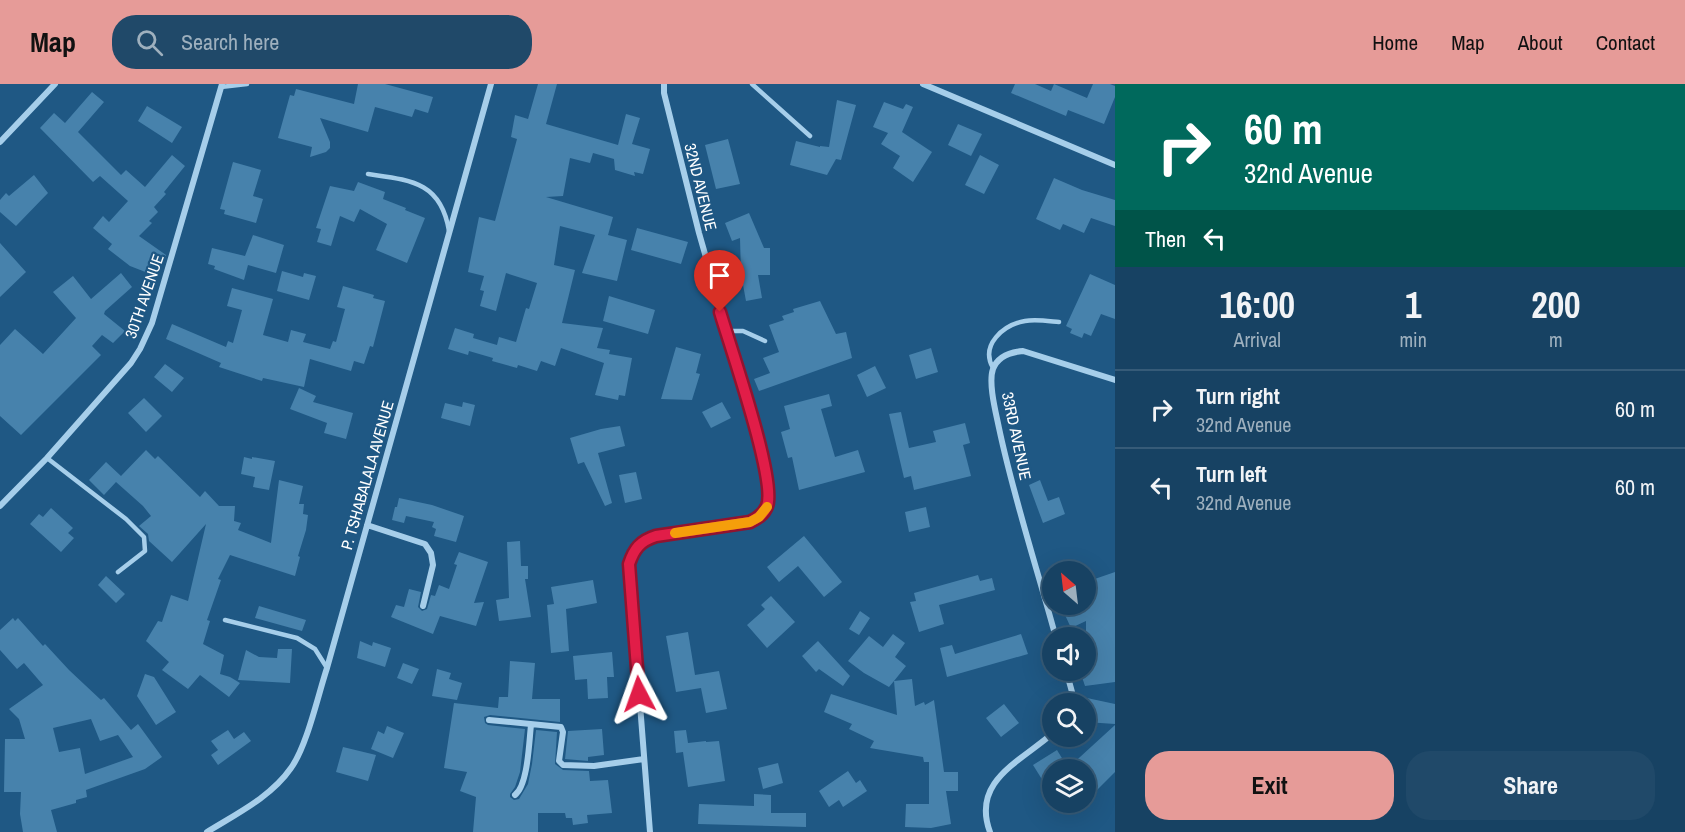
<!DOCTYPE html>
<html lang="en">
<head>
<meta charset="utf-8">
<style>
	body { margin:0; font-family:"Archivo Narrow",sans-serif; background:#204969; color:#f1f3f6; height:100vh; display:flex; flex-direction:column; font-size:22px; white-space:nowrap }
	* { box-sizing:border-box; margin:0 }
	p { font-size:20px; color:#9eb0be }
	.icon { flex:none; width:33px; height:33px; fill:none; stroke:currentColor; stroke-width:2; stroke-linecap:round; stroke-linejoin:round }
	.map { position:relative; flex:1; overflow:hidden }
	.panel { display:flex; flex-direction:column; background:#174263; width:570px }
	.panel>* { flex:none }
	.banner { background:#00695c; color:#fff; overflow:hidden }
	.needle { width:39px; rotate:332deg }
	.tools { position:absolute; left:1042px; top:477px; display:grid; gap:12px }
	.tools a { display:grid; place-items:center; width:54px; height:54px; border-radius:50%; background:#174263; box-shadow:0 6px 24px #0002,0 0 0 2px #365b78; font-size:30px }
	.pin { position:absolute; display:grid; place-items:center; width:51px; height:51px; color:#fff; margin:-62px -26px; border-radius:50% 50% 50% 0; rotate:-45deg; box-shadow:0 0 6px #0007 }
	.pin .icon { rotate:45deg }
	.me { position:absolute; width:66px; margin:-33px; rotate:356deg; stroke-linejoin:round; filter:drop-shadow(0 0 4px #0008) }
	.turn { display:flex; align-items:center; gap:21px; height:126px; padding:0 30px; font-size:27px }
	.turn .icon { width:78px; height:78px; stroke-width:2.5 }
	.turn b { display:block; font-size:42px; line-height:51px }
	.then { display:flex; align-items:center; height:57px; padding:0 30px; background:#0003; gap:12px; font-size:22px }
	.eta { display:flex; justify-content:space-evenly; align-items:center; height:102px; text-align:center }
	.eta b { font-size:36px; font-weight:800; line-height:42px }
	.primary-button { display:flex; gap:12px; margin-top:auto; padding:12px 30px }
	.primary-button a { flex:1; height:69px; border-radius:24px; background:#e69b98; color:#111; font-size:24px; font-weight:800; line-height:69px; text-align:center }
	.primary-button a+a { background:#204969; color:#f1f3f6 }
	ul { padding:0; list-style:none }
	li { display:flex; align-items:center; gap:18px; height:78px; padding:0 30px; border-top:2px solid #365b78 }
	li div { flex:1 }
	li b { display:block; font-size:22px }
	li em { font-style:normal }
	header { display:flex; align-items:center; gap:36px; box-sizing:border-box; height:84px; padding:0 30px; background:#e69b98; color:#111 }
	header strong { font-size:28px }
	nav { display:flex; gap:33px; margin-inline-start:auto; font-size:21px }
	.search { width:420px; height:54px; background:#204969; display:flex; align-items:center; gap:15px; box-sizing:border-box; padding:0 21px; border-radius:24px; color:#9eb0be; font-size:22px }
	main { display:flex; flex:1; min-height:0 }
	.map>svg:first-child { display:block }
</style>
</head>
<body>
<header>
<strong>Map</strong>
<div class="search"><svg class="icon" aria-label="search" viewBox="0 0 24 24"><circle cx="10" cy="10" r="6"/><path d="M15 15l6 6"/></svg>Search here</div>
<nav><a>Home</a><a>Map</a><a>About</a><a>Contact</a></nav>
</header>
<main>
<div class="map">
<svg width="1115" height="748" viewBox="0 0 1115 748">
	<rect width="100%" height="100%" fill="#1f5884"/>
	<path fill="#4782ac" fill-rule="evenodd" d="M358 0H385L433 13 428 29 415 25 412 33 375 23 368 48 320 34 330 58V64L326 68 310 73 312 63 278 54 290 11 294 12 296 5 354 20Z
		M538 0H557L546 40 618 61 626 30 640 34 632 60 650 65 643 90 634 88 635 92 615 86 614 75 593 69 590 79 570 74 563 112 546 113 613 133 608 151 627 156 617 197 582 189 595 151 560 142 554 181 575 186 562 239 603 244 597 264 610 266 609 270 632 274 625 312 619 311 618 316 595 311 604 279 561 264 555 282 541 277 537 287 518 281 517 284 492 277 493 274 469 267 468 271 448 265 455 244 474 250 473 254 497 261 499 253 516 258 526 224 529 225 537 199 506 189 496 227 480 222 484 207 480 206 484 192 468 188 479 133 495 137 517 55 511 53 515 31 528 35Z
		M1015 0H1035L1051 7 1054 0 1087 14 1093 0H1110L1115 2V13L1104 40 1068 26 1066 32 1011 9Z
		M92 8 104 18 78 48 121 91 126 86 145 103 172 71 185 82 164 108 166 110 154 123 158 128 149 137 152 139 139 152 166 171V174L148 189 130 182 108 165 112 160 93 144 103 132 109 138 128 117 100 92 93 98 40 44 54 29 65 39Z
		M837 16 856 21 841 76 836 75 827 91 790 81 796 57 820 63V62L829 63Z
		M884 18 903 25 906 20 913 23 902 48 932 68 913 98 893 84 900 72 881 60 888 49 873 43Z
		M147 22 182 43 172 59 138 37Z
		M958 40 982 50 971 72 948 61Z
		M728 55 740 100 716 105 705 61Z
		M980 71 999 81 984 110 965 101Z
		M233 78 261 86 253 112 263 115 256 139 224 130 225 126 220 125Z
		M34 91 48 109 16 142 0 128V116L6 109 9 112Z
		M1054 94 1082 106 1115 116V142L1091 134 1084 149 1063 140 1060 146 1036 135Z
		M358 98 385 108 383 115 406 124 405 126 425 134 407 179 376 166 387 140 360 125 354 138 340 132 331 162 317 158 321 145 316 144 330 102 354 107Z
		M749 129 764 164H770V191H758L762 214 746 217 741 190 740 154 732 157 725 139Z
		M637 144 688 158 681 180 631 166Z
		M253 151 284 161 276 189 248 181 244 196 214 185 215 182 208 180 212 164 245 172Z
		M0 159 26 188 0 213Z
		M282 187 303 193 304 189 316 192 309 216 277 207Z
		M121 189 132 203 105 227 104 230 125 247 113 259 102 251 92 262 101 271 21 351 0 332V261L15 245 43 270 76 234 53 208 73 192 91 215Z
		M1090 190 1115 201V235L1101 230 1091 252 1084 249 1082 254 1070 249 1072 245 1066 242Z
		M343 202 374 211 373 214 385 217 373 263 370 262 364 280 354 277 351 287 310 275 304 303 263 294 262 297 219 283 221 279 166 255 172 240 226 263 228 257 233 259 242 226 227 222 232 204 273 215 263 251 288 258 291 246 306 250 303 258 330 265 333 257 336 258 345 225 337 223Z
		M609 212 655 226 648 250 603 237Z
		M820 217 836 250 846 248 852 274 759 307 754 295 770 289 763 274 779 268 769 241 784 236 782 232 794 228 793 225Z
		M676 263 701 270 696 289 700 290 692 316 661 315Z
		M931 264 938 288 916 295 909 271Z
		M165 280 184 294 172 308 154 293Z
		M875 282 886 304 867 313 857 291Z
		M299 304 316 312 313 318 353 329 346 355 324 349 327 339 290 325Z
		M829 310 832 322 821 325 835 373 858 366 865 388 799 406 792 373 788 374 781 348 790 345 784 322Z
		M144 314 162 332 146 348 128 329Z
		M463 318 475 321 470 342 441 334 445 319 462 323Z
		M722 318 731 334 711 344 702 328Z
		M901 328 909 364 936 358 933 347 965 339 970 359 963 361 971 392 914 406 911 392 904 394 889 330Z
		M620 342 625 362 598 369 612 419 605 422 584 378 578 380 570 354 601 345Z
		M146 366 155 375 158 372 200 413 205 407 219 422H235L234 437 241 439 238 446 271 459 279 396 303 402 299 420H304L303 430 308 431 306 446 298 472 300 473 295 492 230 471 218 495 221 496 207 536 210 537 203 560 224 571 220 590 230 593 240 599 229 613 200 591 188 605 162 586 169 578 146 557 158 537 162 538 171 511 188 517 206 440 172 478 149 457 148 450 139 442 151 432 143 422 116 398 104 411 89 396 106 378 121 392Z
		M244 373 252 375V373L275 377 269 406 253 403 255 393 241 390Z
		M636 388 642 415 625 419 619 391Z
		M1040 396 1048 417 1059 413 1065 430 1043 439 1029 401Z
		M399 414 432 421 464 432 456 458 434 452 436 445 432 443 434 438 406 432 404 439 392 436 395 423H397Z
		M926 423 930 443 909 448 905 428Z
		M51 424 73 444 68 449 74 454 61 468 30 440 39 430 43 433Z
		M804 452 842 498 824 513 798 482 779 498 767 483Z
		M520 457 521 482H528V495H525L531 533 499 537 496 516 509 514 507 458Z
		M459 468 488 478 474 519 484 518 476 542 440 532 433 550 391 533 396 521 404 523 409 505 421 508 418 523 422 527 427 525 431 511 435 512 439 501 449 505 457 481 454 480Z
		M1115 488V598L1085 602 1081 590 1086 589V537L1071 544 1060 520H1086V498Z
		M978 491 980 497 992 494 995 506 939 521 944 540 919 548 910 518 916 517 914 509Z
		M106 492 125 510 116 519 98 501Z
		M593 496 597 519 566 525 569 567 551 569 547 521 554 520 551 503Z
		M771 512 795 538 767 564 747 541 765 525 761 521Z
		M259 522 306 536 302 547 255 534Z
		M860 527 870 534 859 551 849 545Z
		M13 534 15 537 18 534 43 562 45 560 69 586 101 616 104 614 131 646 138 640 162 673 145 685 86 706 87 713 76 716V719L51 726 57 748H23L20 730 21 708H4L5 655H25L19 635 9 625 43 601 24 579 17 585 0 566V546ZM91 635 100 657 118 651 133 673 85 690 80 664 59 668 53 644Z
		M688 548 695 591 719 587 727 625 706 629 701 604 676 608 666 552Z
		M893 550 905 559 895 573 906 582 894 597 912 595 915 622 924 618 925 621 934 616 944 688H958V707H946L951 740 931 744 905 743 906 720H929V678H924L923 673 870 664 874 657 849 645 852 640 824 628 831 610 897 631 894 597 889 603 864 589 848 577 869 552 883 563Z
		M1021 550 1028 570 947 593 940 564 952 561 955 570Z
		M360 557 372 562 373 558 391 564 385 583 357 574Z
		M818 557 850 592 843 602 819 585 816 588 802 572Z
		M278 565H292L290 599 238 596 246 566 259 573 277 574Z
		M612 568 614 593H607L608 614 588 615 587 595 575 596 573 572Z
		M510 577 535 579 532 615H560V638L490 631 484 633 485 639 488 641 525 645 520 688 515 703 510 710V713L514 716 519 715 528 700 532 680 536 646 557 648 555 680 563 686 589 687 590 697 608 696 612 729 587 731 588 739 573 741 572 734H566L565 729H538V748H473L476 713 460 707 467 688 444 684 454 619 498 624 499 613H508Z
		M403 579 419 585 412 600 397 594Z
		M437 585 451 589 449 595 462 599 457 616 432 612Z
		M145 590 154 593 176 628 156 641 137 612Z
		M1087 614 1115 620V640L1086 638Z
		M1004 620 1019 639 1001 653 986 634Z
		M1115 641V688L1086 717V686H1053V713L1033 681 1057 666 1068 684Z
		M387 642 404 649 393 674 371 665 378 647 384 650Z
		M602 645 604 671 588 673V677L565 675 568 647Z
		M228 646 234 655 244 648 251 657 218 681 211 671 218 666 211 657Z
		M686 646 688 659 706 657V658L719 657 725 697 688 703 683 668 676 669 674 647Z
		M343 663 376 671 368 697 336 688Z
		M778 679 783 699 763 705 758 684Z
		M848 687 856 699 860 696 867 707 843 723 839 716 829 723 819 707Z
		M754 710 771 711V729H806V743L698 740 699 720 754 722Z"/>
	<g fill="none" stroke-linecap="round" stroke-linejoin="round">
		<path stroke="#a6ceea" stroke-width="4.5" d="M752 0 810 52
			M221 3 247 0
			M368 90C409 96 441 97 449 147
			M726 247H743L765 257
			M993 284C980 261 1003 241 1025 237 1035 235 1048 237 1059 238
			M47 374 126 435 144 453 145 467 118 488
			M225 536 297 554 315 565 327 584"/>
		<path stroke="#a6ceea" stroke-width="6" d="M923 0 1115 81
			M0 58 55 0
			M0 422 47 374 131 279 140 265 152 239 222 0
			M367 441 425 460 431 469 433 481 423 522
			M1056 554C1037 484 1014 415 999 344 996 329 988 299 993 285 998 272 1011 268 1023 267L1115 296
			M1066 586 1072 608V620
			M489 636 561 643 563 648 559 677 563 681 594 682 644 675
			M515 711C528 701 529 658 531 641
			M207 748C236 730 271 713 291 684 307 662 318 611 327 584L491 0
			M650 748 629 480C634 465 640 457 655 452L750 438C776 425 768 403 765 379L699 149 664 9V0
			M990 748C971 697 1020 678 1053 649"/>
	</g>
	<g fill="none" stroke-linecap="round" stroke-linejoin="round">
		<defs>
			<path id="route" d="M639 610 629 480C634 465 640 457 656 452L750 438C758 434 764 430 767 422 777 397 730 262 720 228"/>
		</defs>
		<use href="#route" stroke="#92132f" stroke-width="15"/>
		<use href="#route" stroke="#e11d48" stroke-width="10"/>
		<path stroke="#f59e0b" stroke-width="10" d="M675 449 750 438 759 433 767 423"/>
	</g>
	<g text-anchor="middle" stroke-width="4.5" stroke-linejoin="round" paint-order="stroke">
		<g font-size="16" fill="#fff" stroke="#1f5884">
			<text transform="translate(701 103) rotate(76)" y="6">32ND AVENUE</text>
			<text transform="translate(144 212) rotate(-71)" y="6">30TH AVENUE</text>
			<text transform="translate(1017 352) rotate(78)" y="6">33RD AVENUE</text>
			<text transform="translate(367 391) rotate(-74)" y="6">P. TSHABALALA AVENUE</text>
		</g>
	</g>
</svg>
<div class="tools">
<a><svg class="needle" viewBox="-14 -14 28 28"><path d="M0-13l5 13h-10z" fill="#e53935"/><path d="M0 13l5-13h-10z" fill="#9eb0be"/></svg></a>
<a><svg class="icon" aria-label="sound" viewBox="0 0 24 24"><path d="M4 9h4l5-4v14l-5-4H4zM17 9q2 3 0 6"/></svg></a>
<a><svg class="icon" aria-label="search" viewBox="0 0 24 24"><circle cx="10" cy="10" r="6"/><path d="M15 15l6 6"/></svg></a>
<a><svg class="icon" aria-label="layers" viewBox="0 0 24 24"><path d="M12 4l9 5-9 5-9-5zM3 14l9 5 9-5"/></svg></a>
</div>
<div class="pin" style="left:720px;top:228px;background:#d93025"><svg class="icon" aria-label="arrive" viewBox="0 0 24 24"><path d="M6 21V4h12l-3 4 3 4H6"/></svg></div>
<svg class="me" style="left:639px;top:610px" viewBox="-20 -20 40 40"><path d="M0-17L14 15 0 8-14 15z" fill="#e11d48" stroke="#fff" stroke-width="4"/></svg>
</div>
<section class="panel">
<div class="banner">
<div class="turn"><svg class="icon" aria-label="right" viewBox="0 0 24 24"><path d="M7 20v-9h11M14 6l5 5-5 5"/></svg><div><b>60 m</b>32nd Avenue</div></div>
<div class="then">Then<svg class="icon" aria-label="left" viewBox="0 0 24 24"><path d="M17 20v-9H6M10 6l-5 5 5 5"/></svg></div>
</div>
<div class="eta">
<div><b>16:00</b><p>Arrival</p></div>
<div><b>1</b><p>min</p></div>
<div><b>200</b><p>m</p></div>
</div>
<ul>
<li><svg class="icon" aria-label="right" viewBox="0 0 24 24"><path d="M7 20v-9h11M14 6l5 5-5 5"/></svg><div><b>Turn right</b><p>32nd Avenue</p></div><em>60 m</em></li>
<li><svg class="icon" aria-label="left" viewBox="0 0 24 24"><path d="M17 20v-9H6M10 6l-5 5 5 5"/></svg><div><b>Turn left</b><p>32nd Avenue</p></div><em>60 m</em></li>
</ul>
<div class="primary-button"><a>Exit</a><a>Share</a></div>
</section>
</main>
</body>
</html>
